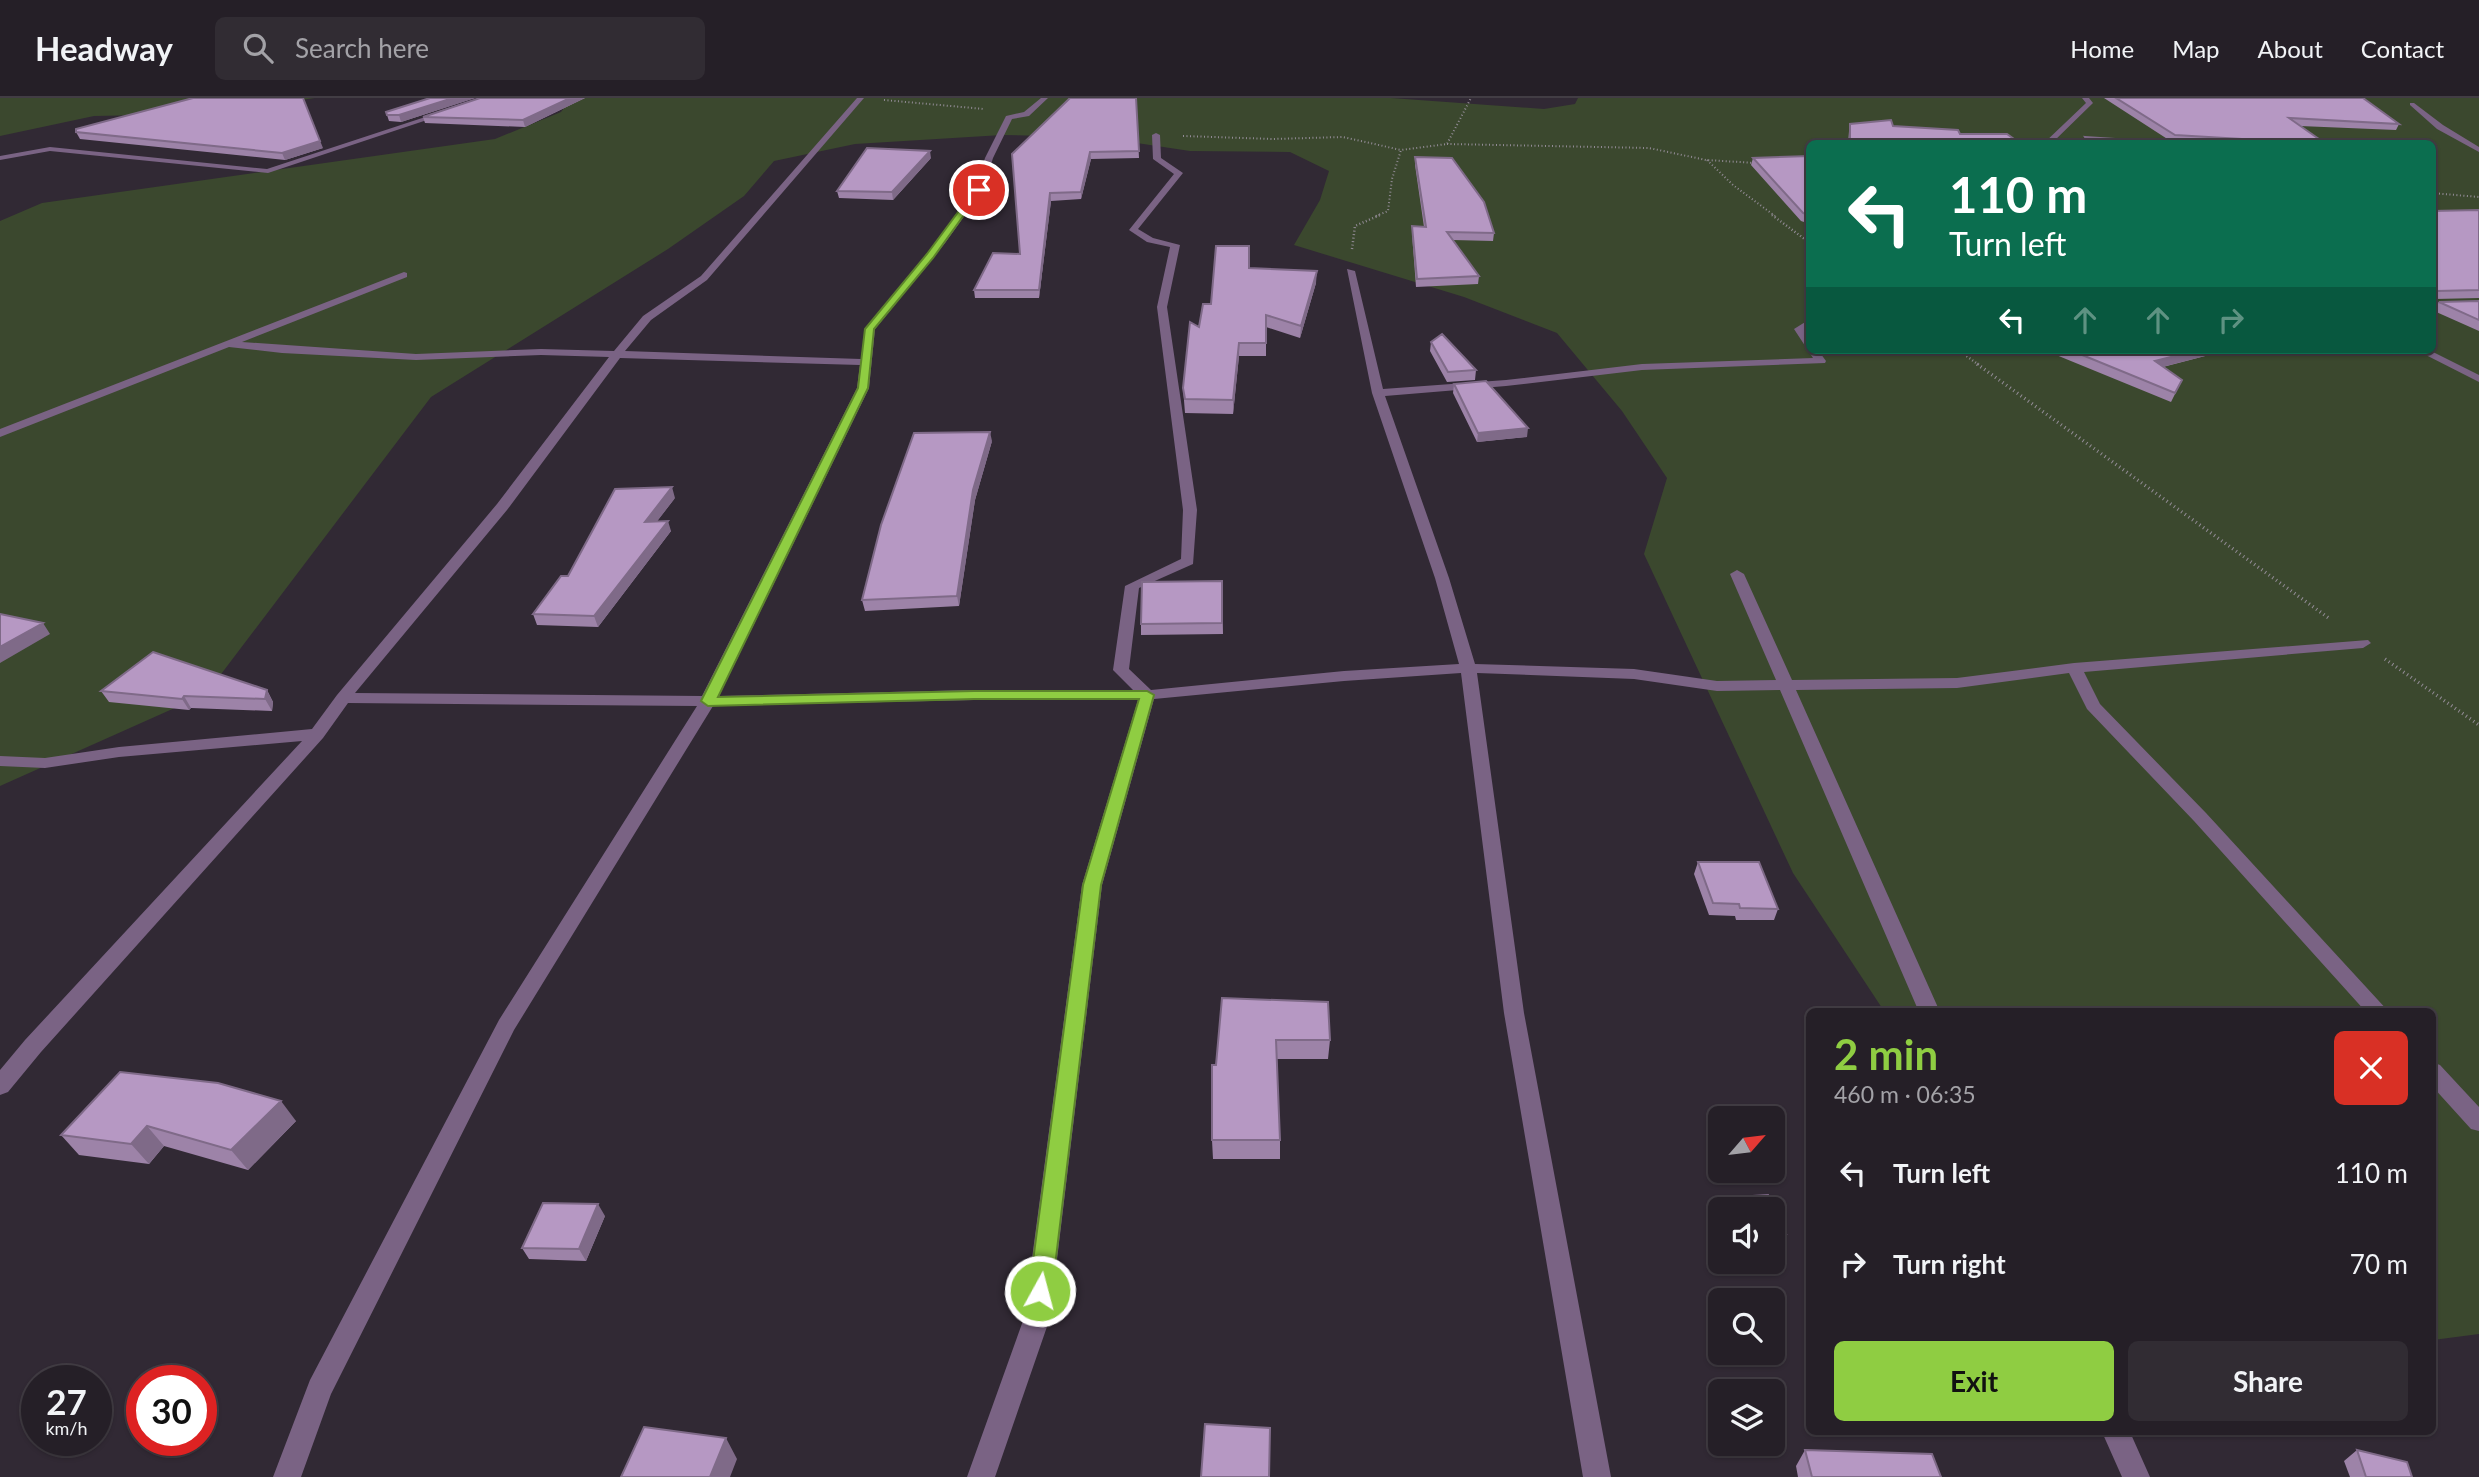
<!DOCTYPE html>
<html lang="en">
<head>
<meta charset="utf-8">
<style>
	body { margin:0; font-family:Lato,sans-serif; background:#312c33; color:#f1f3f6; height:100vh; display:flex; flex-direction:column; font-size:26px; white-space:nowrap }
	* { box-sizing:border-box; margin:0 }
	p { font-size:23px; color:#a3a2a7 }
	.icon { flex:none; width:38px; height:38px; fill:none; stroke:currentColor; stroke-width:2; stroke-linecap:round; stroke-linejoin:round }
	.map { position:relative; flex:1; overflow:hidden }
	.side { position:absolute; left:1806px; top:910px; width:630px; height:427px; display:flex; flex-direction:column; background:#251f27; border-radius:10px; box-shadow:0 2px 5px #0004,0 0 0 2px #423d44 }
	.side>* { flex:none }
	.hud { position:absolute; left:1806px; top:42px; width:630px; height:214px; border-radius:10px; box-shadow:0 2px 5px #0004,0 0 0 2px #423d44; background:#0b6e4f; color:#fff; overflow:hidden }
	.needle { width:46px; rotate:62deg }
	.tools { position:absolute; left:1708px; top:1008px; display:grid; gap:14px }
	.tools a { display:grid; place-items:center; width:77px; height:77px; border-radius:10px; background:#251f27; box-shadow:0 2px 5px #0004,0 0 0 2px #423d44; font-size:35px }
	.speed { position:absolute; left:21px; top:1267px; display:flex; gap:14px; font-size:35px; font-weight:700; text-align:center }
	.speed>* { display:grid; place-content:center; width:91px; height:91px; border-radius:50%; background:#251f27; box-shadow:0 2px 5px #0004,0 0 0 2px #423d44; line-height:1 }
	.speed small { font-size:18px; font-weight:400 }
	.speed .limit { border:10px solid #d22; background:#fff; color:#111 }
	.pin { position:absolute; display:grid; place-items:center; width:60px; height:60px; color:#fff; margin:-30px; border:4px solid #fff; border-radius:50%; box-shadow:0 2px 7px #0007 }
	.me { position:absolute; width:77px; margin:-38px; rotate:7deg; stroke-linejoin:round; filter:drop-shadow(0 0 5px #0008) }
	.turn { display:flex; align-items:center; gap:24px; height:147px; padding:0 28px; font-size:32px }
	.turn .icon { width:91px; height:91px; stroke-width:2.5 }
	.turn b { display:block; font-size:49px; line-height:60px }
	.lanes { display:flex; align-items:center; height:66px; padding:0 28px; background:#0003; justify-content:center; gap:35px; direction:ltr }
	.lanes .off { opacity:.35 }
	.round { display:grid; place-items:center; flex:none; width:74px; height:74px; border-radius:10px; background:#312c33 }
	.headline { display:flex; align-items:center; justify-content:space-between; height:119px; padding:0 28px }
	h1 { font-size:42px; font-weight:700; line-height:52px; color:#8fcd42 }
	.action { display:flex; gap:14px; margin-top:auto; padding:14px 28px }
	.action a { flex:1; height:80px; border-radius:10px; background:#8fcd42; color:#111; font-size:28px; font-weight:700; line-height:80px; text-align:center }
	.action a+a { background:#312c33; color:#f1f3f6 }
	ul { padding:0; list-style:none }
	li { display:flex; align-items:center; gap:21px; height:91px; padding:0 28px }
	li div { flex:1 }
	li b { display:block; font-size:26px }
	li em { font-style:normal }
	header { display:flex; align-items:center; gap:42px; box-sizing:border-box; height:98px; padding:0 35px; background:#251f27; border-bottom:2px solid #423d44 }
	header strong { font-size:33px }
	nav { display:flex; gap:38px; margin-inline-start:auto; font-size:24px }
	.search { width:490px; height:63px; background:#312c33; display:flex; align-items:center; gap:18px; box-sizing:border-box; padding:0 24px; border-radius:10px; color:#a3a2a7; font-size:26px }
	.map>svg:first-child { display:block }
</style>
</head>
<body>
<header>
<strong>Headway</strong>
<div class="search"><svg class="icon" aria-label="search" viewBox="0 0 24 24"><circle cx="10" cy="10" r="6"/><path d="M15 15l6 6"/></svg>Search here</div>
<nav><a>Home</a><a>Map</a><a>About</a><a>Contact</a></nav>
</header>
<div class="map">
<svg width="2479" height="1379" viewBox="0 0 2479 1379">
	<rect width="100%" height="100%" fill="#312934"/>
	<path fill="#3b482e" fill-rule="evenodd" d="M0 0H315L199 16 94 18 0 38Z
		M571 0H1391L1544 11 1575 6 1578 0H2479V1236L2433 1242 2432 914 1884 913 1793 775 1644 456 1667 380 1622 313 1557 235 1464 199 1294 147 1320 102 1329 73 1290 54 1190 53 1097 39 1002 37 855 46 774 63 744 98 668 151 431 299 206 596 0 688V123L42 105 495 41 561 14ZM1810 46H2432V252H1810Z"/>
	<g fill="none" stroke-linecap="round" stroke-linejoin="round">
		<path stroke="#938c96" stroke-width="2" stroke-dasharray="1 2.5" stroke-linecap="butt" d="M884 2 984 11
			M1183 38 1273 41 1343 39 1401 52
			M1447 46 1649 50 1706 62 1756 65
			M1707 62 1733 87 1775 118
			M2432 95 2479 99
			M1376 118 1388 113 1392 81 1401 52 1447 46 1471 0"/>
		<path stroke="#938c96" stroke-width="2.5" stroke-dasharray="1 2.5" stroke-linecap="butt" d="M1772 117 1810 145
			M1352 151 1355 128 1380 117
			M1958 252 1979 267"/>
		<path stroke="#938c96" stroke-width="3.5" stroke-dasharray="1 3.5" stroke-linecap="butt" d="M1977 266 2330 521
			M2385 561 2479 627"/>
		<path fill="#7a6384" fill-rule="evenodd" d="M483 0H493L268 75 50 53 0 62V58L50 49 267 71Z
			M857 0H864L707 182 651 222 625 253 861 261 865 231 939 141 975 92 985 60 1006 18 1024 14 1041 0H1048L1029 18 1012 21 993 60 983 92 945 145 875 231 869 290 719 598 974 592H1133L1113 572 1125 488 1181 461 1183 412 1157 209 1170 149 1147 144 1129 132 1174 76 1153 61 1152 37 1156 35 1160 37 1161 60 1183 75 1138 131 1153 140 1180 147 1167 209 1197 412 1193 466 1139 490 1129 571 1151 592 1344 573 1459 566 1435 480 1372 295 1347 171 1355 173 1383 291 1506 282 1642 266 1813 260 1794 231 1810 221V229L1805 232 1810 239V252H1818L1826 263 1825 265 1642 272 1506 288 1385 298 1449 480 1475 566 1634 571 1717 583 1776 582 1730 476 1737 472 1744 476 1792 582 1957 580 2074 565 2368 542 2371 545 2363 550 2084 574 2100 606 2206 715 2389 914H2366L2194 723 2087 611 2069 575 1957 590 1796 592 1940 914H1919L1780 592 1717 593 1634 581 1477 575 1524 915 1611 1379H1583L1504 915 1461 575 1344 583 1154 601 1102 787 1050 1220 995 1379H967L1024 1220 1082 787 1138 602H974L713 608 514 932 331 1296 301 1379H273L310 1282 499 922 697 608 348 605 323 640 41 954 8 994 0 997V972L25 942 302 643 119 659 45 670 0 668V658L45 660 119 649 312 631 337 597 497 406 609 259 541 257 416 262 282 255 229 249 0 339V331L404 174 407 175V179L242 244 416 256 541 251 614 253 643 218 701 178ZM620 260 860 267 857 290 702 598 355 595 507 412Z
			M2082 0H2089L2093 5 2051 46H2043L2086 5Z
			M2410 5H2414L2443 27 2479 49V54L2437 31 2410 7Z
			M2479 203V209L2432 210V204Z
			M2416 252H2429L2479 277V284Z
			M2432 964 2440 967 2479 1009V1033L2471 1031 2432 988Z
			M2102 1334H2130L2150 1379H2122Z"/>
	</g>
	<path fill="#9d83a8" d="M430 0H475L401 24 389 23 387 17Z
		M480 0H585L525 29 425 25 423 19Z
		M1136 0 1139 60 1091 61 1081 101 1051 103 1039 200H975L974 192 1020 156 1012 56Z
		M2104 0H2363L2399 26 2396 32 2300 28 2326 46H2192L2172 44Z
		M1850 26 1893 28 1960 36 2021 46H1848L1849 33Z
		M76 34 323 50 285 62 80 41Z
		M2085 39 2090 46H2083Z
		M1810 58V126L1801 123 1751 67 1753 60Z
		M1415 59 1494 135 1493 143 1453 142 1479 178 1478 186 1416 189 1412 136V128L1424 129 1415 67Z
		M931 60 893 102 839 100 837 93Z
		M2479 112V200L2435 201 2432 205V113Z
		M1249 170 1316 185 1300 240 1266 229V258H1239L1233 316 1185 315 1183 290 1211 206Z
		M2479 203V233L2434 213 2439 204Z
		M1431 244 1476 272 1475 282 1447 284 1430 253Z
		M2044 252H2212L2209 257 2163 269 2177 292 2171 304Z
		M1454 286 1527 339 1477 344 1453 295Z
		M992 343 975 402 959 508 865 513 862 502Z
		M675 400 657 423 671 433 598 529 537 527 533 516 568 478Z
		M1222 483 1223 536 1141 537V526Z
		M267 592 273 604 272 613 191 610 189 612 109 604 101 593Z
		M1698 764 1778 811 1774 822H1736L1735 818 1709 817 1694 776Z
		M1222 900 1330 942 1328 961H1277L1280 1042V1061H1213L1212 1042 1216 967Z
		M120 974 296 1023 248 1072 164 1048 149 1066 79 1057 61 1037Z
		M1768 1097 1786 1136 1780 1148 1773 1149V1111H1720V1121L1716 1112 1721 1100Z
		M605 1118 586 1163 529 1161 522 1150Z
		M1805 1352 1941 1379H1798L1796 1368Z
		M2357 1352 2412 1379H2350L2344 1363Z"/>
	<path fill="#7f6a88" d="M303 0 323 50 285 62 282 55Z
		M453 0H475L401 24 399 17Z
		M570 0H585L525 29 523 22Z
		M930 53 931 60 893 102 892 94Z
		M1090 54 1091 61 1081 101V94Z
		M1050 95 1051 103 1039 200V192Z
		M1317 173 1316 185 1300 240 1301 228Z
		M1239 245V258L1233 316V302Z
		M2199 252H2212L2209 257 2150 272 2155 263Z
		M1528 330 1527 339 1477 344 1478 335Z
		M990 334 992 343 975 402 959 508 957 498 973 392Z
		M672 389 675 400 649 434 645 424Z
		M668 423 671 433 598 529 594 518Z
		M43 525 50 536 0 565V549Z
		M267 592 273 604 272 613 265 601Z
		M184 598 191 610 189 612 182 601Z
		M281 1003 296 1023 248 1072 231 1052Z
		M147 1028 164 1048 149 1066 131 1046Z
		M598 1106 605 1118 586 1163 579 1151Z
		M726 1340 737 1361 730 1379H710Z"/>
	<path fill="#b698c3" stroke="#7f6a88" stroke-width="2" d="M193 0H303L320 43 282 55 76 34V31Z
		M430 0H453L399 17H387L386 14Z
		M480 0H570L523 22 423 19Z
		M1070 0H1136L1139 53 1090 54 1081 94 1050 95 1039 192H974L993 155 1020 156 1012 56Z
		M2116 0H2363L2399 26 2289 20 2326 46 2175 37Z
		M1891 22 1893 28 1958 32 1960 36H2007L2021 46H1850V26Z
		M2085 39 2175 45V46H2090Z
		M867 50 930 53 892 94 837 93Z
		M1810 58V118L1803 115 1753 60Z
		M1415 59 1452 60 1484 104 1494 135 1447 134 1479 178 1417 181 1412 128 1426 129Z
		M2479 112V192L2437 193 2434 202 2432 201V113Z
		M1216 148H1249V170L1317 173 1301 228 1266 217V245H1239L1233 302 1185 301 1183 290 1190 224 1199 229 1203 206H1211Z
		M2479 203V222L2439 204Z
		M1442 236 1476 272 1448 274 1431 244Z
		M2070 252H2199L2155 263 2182 282 2175 295Z
		M1486 283 1528 330 1478 335 1454 286Z
		M990 334 973 392 957 498 862 502 881 427 914 335Z
		M672 389 645 424 668 423 594 518 533 516 561 478H568L615 391Z
		M1222 483V525L1141 526 1142 484Z
		M0 516 43 525 0 549Z
		M153 554 267 592 265 601 184 598 182 601 101 593Z
		M1698 764H1759L1778 811 1740 810 1739 806 1713 805Z
		M1222 900 1328 904 1330 942H1276L1280 1042H1212V967H1216Z
		M120 974 218 985 281 1003 231 1052 147 1028 131 1046 61 1037Z
		M1768 1097 1786 1136 1773 1137V1111H1726L1721 1100Z
		M543 1105 598 1106 579 1151 522 1150Z
		M1205 1326 1270 1330 1269 1379H1201Z
		M644 1329 726 1340 710 1379H621Z
		M1805 1352 1932 1356 1941 1379H1812Z
		M2357 1352 2407 1364 2412 1379H2366Z"/>
	<path fill="#8fcd42" stroke="#5d852b" stroke-width="2" d="M976 90 982 92 933 160 874 231 868 290 718 599 974 593H1147L1154 597 1101 787 1052 1193 1049 1201 1040 1204 1032 1201 1029 1193 1083 787 1139 601H974L708 608 701 603 858 290 865 231 927 156Z"/>
</svg>
<div class="tools">
<a><svg class="needle" viewBox="-14 -14 28 28"><path d="M0-13l5 13h-10z" fill="#e53935"/><path d="M0 13l5-13h-10z" fill="#a3a2a7"/></svg></a>
<a><svg class="icon" aria-label="sound" viewBox="0 0 24 24"><path d="M4 9h4l5-4v14l-5-4H4zM17 9q2 3 0 6"/></svg></a>
<a><svg class="icon" aria-label="search" viewBox="0 0 24 24"><circle cx="10" cy="10" r="6"/><path d="M15 15l6 6"/></svg></a>
<a><svg class="icon" aria-label="layers" viewBox="0 0 24 24"><path d="M12 4l9 5-9 5-9-5zM3 14l9 5 9-5"/></svg></a>
</div>
<div class="speed"><div>27<small>km/h</small></div><div class="limit">30</div></div>
<div class="pin" style="left:979px;top:92px;background:#d93025"><svg class="icon" aria-label="arrive" viewBox="0 0 24 24"><path d="M6 21V4h12l-3 4 3 4H6"/></svg></div>
<svg class="me" style="left:1040px;top:1193px" viewBox="-20 -20 40 40"><circle r="17" fill="#8fcd42" stroke="#fff" stroke-width="3"/><path d="M0-11L8 9 0 5-8 9z" fill="#fff"/></svg>
<div class="hud">
<div class="turn"><svg class="icon" aria-label="left" viewBox="0 0 24 24"><path d="M17 20v-9H6M10 6l-5 5 5 5"/></svg><div><b>110 m</b>Turn left</div></div>
<div class="lanes"><svg class="icon" aria-label="left" viewBox="0 0 24 24"><path d="M17 20v-9H6M10 6l-5 5 5 5"/></svg><svg class="icon off" aria-label="ahead" viewBox="0 0 24 24"><path d="M12 20V5M6 11l6-6 6 6"/></svg><svg class="icon off" aria-label="ahead" viewBox="0 0 24 24"><path d="M12 20V5M6 11l6-6 6 6"/></svg><svg class="icon off" aria-label="right" viewBox="0 0 24 24"><path d="M7 20v-9h11M14 6l5 5-5 5"/></svg></div>
</div>
<section class="side">
<div class="headline"><div><h1>2 min</h1><p>460 m · 06:35</p></div><a class="round" style="background:#d93025;color:#fff"><svg class="icon" aria-label="close" viewBox="0 0 24 24"><path d="M6 6l12 12M18 6L6 18"/></svg></a></div>
<ul>
<li><svg class="icon" aria-label="left" viewBox="0 0 24 24"><path d="M17 20v-9H6M10 6l-5 5 5 5"/></svg><div><b>Turn left</b></div><em>110 m</em></li>
<li><svg class="icon" aria-label="right" viewBox="0 0 24 24"><path d="M7 20v-9h11M14 6l5 5-5 5"/></svg><div><b>Turn right</b></div><em>70 m</em></li>
</ul>
<div class="action"><a>Exit</a><a>Share</a></div>
</section>
</div>
</body>
</html>
